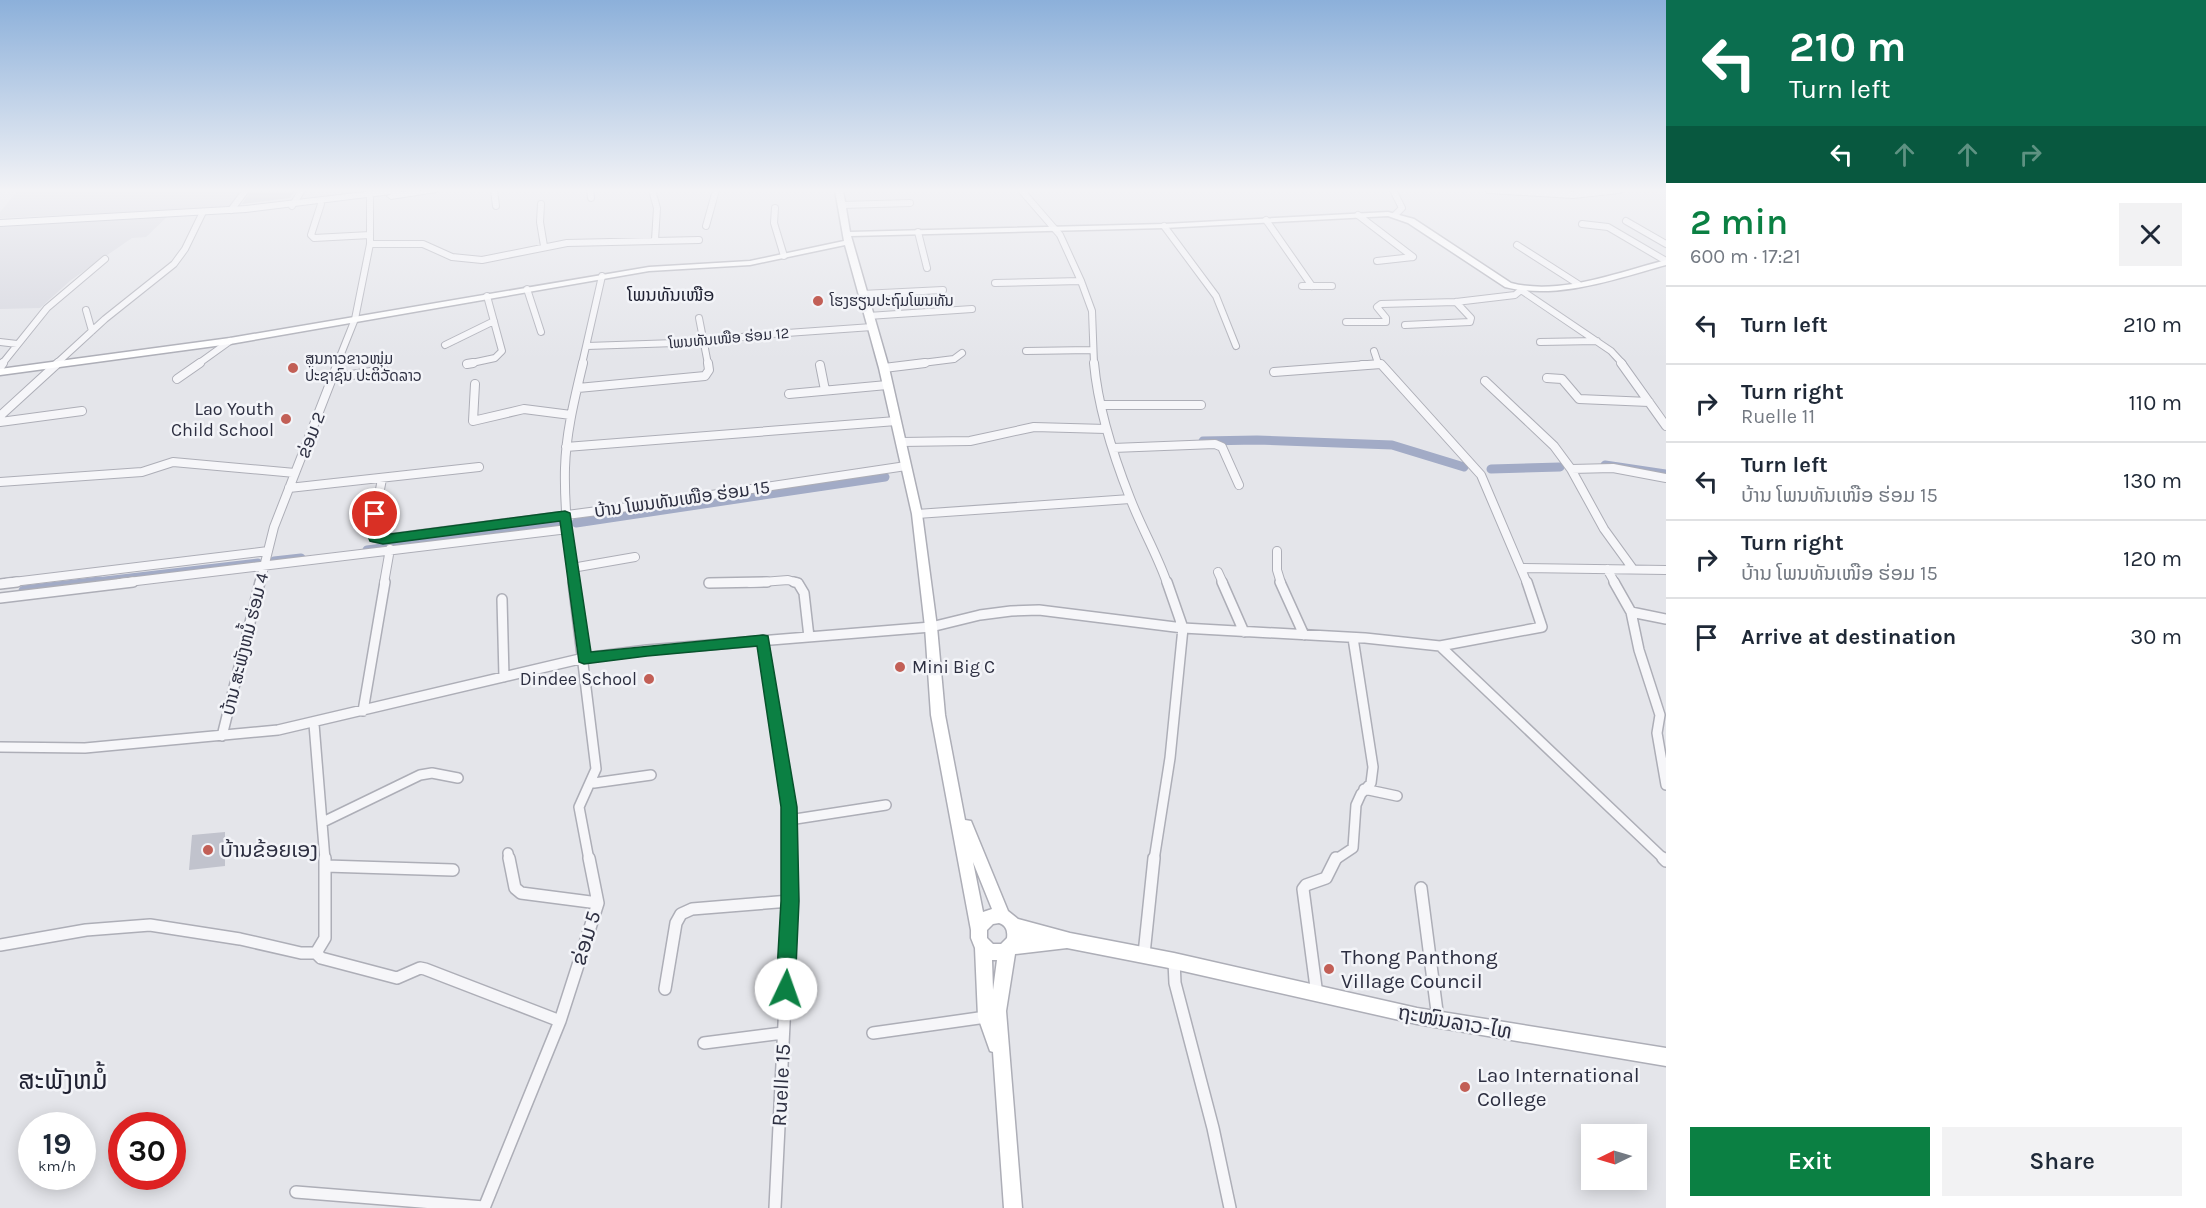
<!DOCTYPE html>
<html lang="en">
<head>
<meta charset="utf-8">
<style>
	body { margin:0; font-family:Karla,"Noto Sans Lao",sans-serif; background:#f2f2f3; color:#1f2937; height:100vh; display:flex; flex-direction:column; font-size:22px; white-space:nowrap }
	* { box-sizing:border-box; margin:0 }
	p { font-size:20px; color:#747a83 }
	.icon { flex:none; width:33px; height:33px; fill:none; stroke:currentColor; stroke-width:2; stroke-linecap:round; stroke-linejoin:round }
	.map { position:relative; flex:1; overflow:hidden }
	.details { display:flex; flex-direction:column; background:#fff; width:540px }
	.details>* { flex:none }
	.hud { background:#0b6e4f; color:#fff; overflow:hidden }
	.needle { width:39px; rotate:265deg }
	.tools { position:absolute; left:1581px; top:1124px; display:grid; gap:12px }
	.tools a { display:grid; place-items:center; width:66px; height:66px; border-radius:0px; background:#fff; box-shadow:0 3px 15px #0003; font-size:30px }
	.speed { position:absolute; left:18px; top:1112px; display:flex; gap:12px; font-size:30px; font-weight:700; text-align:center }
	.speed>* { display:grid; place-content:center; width:78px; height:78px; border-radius:50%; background:#fff; box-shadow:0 3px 15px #0003; line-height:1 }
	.speed small { font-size:15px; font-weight:400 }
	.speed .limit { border:9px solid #d22; background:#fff; color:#111 }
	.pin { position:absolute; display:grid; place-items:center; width:51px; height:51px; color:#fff; margin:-26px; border:3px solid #fff; border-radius:50%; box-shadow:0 2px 6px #0007 }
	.me { position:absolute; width:66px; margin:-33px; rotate:3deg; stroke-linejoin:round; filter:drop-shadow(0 0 4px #0008) }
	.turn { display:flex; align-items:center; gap:21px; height:126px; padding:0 24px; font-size:27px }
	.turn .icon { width:78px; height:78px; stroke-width:2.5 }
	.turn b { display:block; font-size:42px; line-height:51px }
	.lanes { display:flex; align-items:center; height:57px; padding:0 24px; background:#0003; justify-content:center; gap:30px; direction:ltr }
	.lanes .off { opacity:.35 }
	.round { display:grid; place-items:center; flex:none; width:63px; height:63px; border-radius:0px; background:#f2f2f3 }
	.overview { display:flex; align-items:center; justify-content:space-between; height:102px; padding:0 24px }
	h1 { font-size:36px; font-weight:600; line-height:45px; color:#0b8043 }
	.button { display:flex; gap:12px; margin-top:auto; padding:12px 24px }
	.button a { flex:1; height:69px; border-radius:0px; background:#0b8043; color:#fff; font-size:24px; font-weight:600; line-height:69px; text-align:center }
	.button a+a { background:#f2f2f3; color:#1f2937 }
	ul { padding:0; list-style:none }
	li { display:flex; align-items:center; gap:18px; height:78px; padding:0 24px; border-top:2px solid #e0e1e3 }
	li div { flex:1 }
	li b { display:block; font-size:22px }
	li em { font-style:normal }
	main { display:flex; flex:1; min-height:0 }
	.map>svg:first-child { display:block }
</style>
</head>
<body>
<main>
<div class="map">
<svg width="1666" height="1208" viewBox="0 0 1666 1208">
	<rect width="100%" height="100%" fill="#e4e5ea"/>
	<path fill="#d6d7df" d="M19 190H243L231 207 0 218V212Z
		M168 216 146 237 132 238 71 280 40 308 0 309V227Z"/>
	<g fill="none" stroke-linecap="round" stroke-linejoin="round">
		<path stroke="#a2abc6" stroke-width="9" d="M1203 441 1257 440 1392 445 1464 467
			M1605 465 1666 474
			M1491 469 1560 467
			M576 523 885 477
			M367 550 559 525
			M274 561 301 558
			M88 583 258 563"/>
		<path stroke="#a2abc6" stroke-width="11" d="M24 591 100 582"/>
	</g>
	<path fill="#c1c3cd" d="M251 190H296L290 198 242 204Z
		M225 832V866L189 870 192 835Z"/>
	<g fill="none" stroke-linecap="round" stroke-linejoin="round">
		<defs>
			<path id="street-far3" d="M494 190 496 206
				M590 190 591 198
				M652 190 657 208 655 240
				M1021 190 1060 235 1081 281 1092 311 1094 364
				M1393 190 1402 208 1395 215
				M1489 190 1573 195 1619 190
				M321 204 311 235 314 238 370 235
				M541 204 540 222 544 246
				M842 205 910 203
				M292 206 302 190
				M775 208 774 223 784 256
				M231 210 246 190
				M1358 215 1413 257
				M1266 220 1312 286
				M1626 221 1666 244
				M1582 224 1608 227 1666 261
				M706 226 716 190
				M1164 226 1216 296 1236 346
				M918 232 927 268
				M370 244H423L452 257 482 260 567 243 699 240
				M1517 245 1578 284
				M1377 261 1413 257
				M995 283 1081 281
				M1302 286H1332
				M527 289 541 332
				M862 294 943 290
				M86 310 92 331
				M868 316 972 309
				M699 318 708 364
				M1346 322H1386V318L1377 307 1381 304 1456 302 1515 295 1521 290 1611 351 1623 364
				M1405 325 1470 322 1471 318 1456 302
				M0 342 17 344
				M1540 342 1597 341
				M445 345 494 321
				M587 346 705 342 757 335 872 327
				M1026 351 1092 350
				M1374 351 1378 363
				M2 364 47 308 105 259
				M56 364 105 319 174 264 185 249 203 212
				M198 364 230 341
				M337 364 355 319 370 244V198
				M467 364 495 358 502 351 487 296
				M582 364 602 276
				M914 364 954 359 962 353
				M1362 364H1381"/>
			<path id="street-far2" d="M1094 363C1098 408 1113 455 1130 498 1141 527 1157 554 1167 583
				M1621 363 1666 426
				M467 364 473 363
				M820 365 825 390
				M0 367 3 363
				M884 368 925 363
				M1274 372 1381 364 1481 475 1527 583
				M332 378 384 370
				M1547 378 1562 379 1579 399 1649 402
				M177 379 200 363
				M1485 381 1554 446 1571 469 1604 529 1633 569
				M475 384 473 421 524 409 571 415
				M578 388 705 376 709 370 708 363
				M789 394 887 385
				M1102 405H1201
				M0 416 58 363
				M0 422 82 411
				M901 442 970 441 1034 427 1106 429
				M566 447 896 421
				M1113 448 1215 444 1222 447 1239 485
				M1571 469 1613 468 1666 478
				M382 479 372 531 374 538 383 539 651 504 906 466
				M0 482 142 472 173 462 295 473
				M289 488 479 467
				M917 514 1130 499
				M1277 551V570L1281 583
				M572 568 635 557
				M1522 568 1666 570
				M1607 569 1615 583
				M1218 572 1223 583
				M5 583 268 551
				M120 583 568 529
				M260 583 274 527 338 363
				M384 583 390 549
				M573 583C569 545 564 507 565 468 566 432 575 397 583 363
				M709 583H722
				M750 583 788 580 798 583"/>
			<path id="street-far1" d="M573 582 596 769 579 807 589 860
				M794 582 798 583 804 593 809 637
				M1222 582 1244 632
				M1280 582 1304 635
				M1614 582 1631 612 1639 650 1660 715 1657 733 1666 785
				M709 583 767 582
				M0 584 17 582
				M0 598 133 582
				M502 599 504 677
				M1631 612 1666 619
				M763 640 789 807 790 860
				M1440 646 1665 860
				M363 711 385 582
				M314 724 325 860
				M222 736 260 582
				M0 747 85 748 278 730 584 658 647 650 931 627 980 615 1011 611 1039 610 1183 628 1365 638 1440 646 1542 627 1527 582
				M594 783 651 775
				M1364 789 1397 796
				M789 820 886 805
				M323 822 420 775 432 773 458 778
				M508 853 509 860
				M1154 860 1170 758 1183 628 1167 582
				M1335 860 1353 848 1356 805 1361 794 1371 783 1373 767 1353 638"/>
			<path id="street" d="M509 858 515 888 521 893 598 903
				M1663 858 1666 861
				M326 866 453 870
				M1421 888 1438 1019
				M0 945 86 930 150 925 240 939 301 953H316L325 938V858
				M316 953 321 958 397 978 420 968 425 969 560 1021
				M1144 954 1154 858
				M1174 961 1175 983 1213 1128 1230 1208
				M665 989 676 923 681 914 692 909 790 901
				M1317 995 1303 889 1306 885 1326 878 1336 858
				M873 1033 986 1017
				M704 1043 783 1033
				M296 1192 484 1207
				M484 1208 560 1021 598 903 589 858
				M775 1208 790 901V858"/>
			<path id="secondary" d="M835 190H843L850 232 1164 224 1388 212 1414 219 1511 283C1559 296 1619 272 1666 260V265C1615 279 1558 300 1505 287L1408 223 1388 216 1164 228 851 236 889 368 922 514 937 627 945 715 965 820 971 821 1008 911 1018 919 1070 933 1174 953 1417 1008 1666 1048V1066L1417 1024 1174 969 1067 948 1015 954 1006 1011 1022 1208H1004L993 1052 990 1051 978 1017 975 948 971 938V930L931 715 925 627 912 514 879 368 845 245 750 265 649 271 230 344 0 375V369L230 338 649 267 750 261 844 241ZM973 862 992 909 983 912ZM999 923C1006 925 1008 931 1007 938L1001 944H993L987 938V930L993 924ZM992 960H997L993 990Z"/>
			<path id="primary" d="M382 190H403L400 192 440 190 436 192 391 199 387 196 391 194 246 212 0 226V220L246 206Z"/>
		</defs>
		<use href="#street-far3" stroke="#adaeb7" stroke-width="8"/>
		<use href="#street-far2" stroke="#adaeb7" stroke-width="10"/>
		<use href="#street-far1" stroke="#adaeb7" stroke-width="12"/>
		<use href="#street" stroke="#adaeb7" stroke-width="14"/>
		<use href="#secondary" stroke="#adaeb7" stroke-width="3"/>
		<use href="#primary" stroke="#a4a7b5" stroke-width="2"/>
		<use href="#street-far3" stroke="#f6f6f9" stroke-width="6"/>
		<use href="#street-far2" stroke="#f6f6f9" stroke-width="8"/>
		<use href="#street-far1" stroke="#f6f6f9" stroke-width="9"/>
		<use href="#street" stroke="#f6f6f9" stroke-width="11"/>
		<use href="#secondary" fill="#fff" fill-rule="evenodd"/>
		<use href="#primary" fill="#fff" fill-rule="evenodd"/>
	</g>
	<linearGradient id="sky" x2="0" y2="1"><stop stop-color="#8cb0da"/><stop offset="0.53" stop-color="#f3f3f6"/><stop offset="1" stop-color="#f3f3f6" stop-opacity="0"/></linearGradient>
	<rect width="1666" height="359" fill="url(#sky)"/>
	<path fill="#0b8043" stroke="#07532c" stroke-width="1.5" d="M375 509 382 514 379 531 383 535 565 511 570 513 591 652 763 635 768 636 797 807 799 901 795 989 792 996 786 998 779 996 776 989 781 901V807L757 646 647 656 584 664 579 662 560 521 383 544 370 541 366 531 369 514Z"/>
	<g fill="#c25f56" stroke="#f3f4f8" stroke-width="2">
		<circle cx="818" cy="301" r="6"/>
		<circle cx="293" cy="368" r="6"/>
		<circle cx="286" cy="419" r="6"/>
		<circle cx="900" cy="667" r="6"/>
		<circle cx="649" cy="679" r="6"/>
		<circle cx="208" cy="850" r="6"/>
		<circle cx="1329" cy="969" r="6"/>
		<circle cx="1465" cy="1087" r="6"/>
	</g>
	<g text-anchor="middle" stroke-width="5" stroke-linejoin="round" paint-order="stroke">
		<g font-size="15" fill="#2d2f41" stroke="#f3f4f8" text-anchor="start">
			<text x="830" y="306">ໂຮງຮຽນປະຖົມໂພນທັນ</text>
			<text x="305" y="364">ສູນກາວຂາວໜຸ່ມ<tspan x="305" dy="17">ປະຊາຊົນ ປະຕິວັດລາວ</tspan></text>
		</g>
		<g font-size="15" fill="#2d2f41" stroke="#f3f4f8">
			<text transform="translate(729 338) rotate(-5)" y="5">ໂພນທັນເໜືອ ຮ່ອມ 12</text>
		</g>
		<g font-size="18" fill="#1f2132" stroke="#f3f4f8">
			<text x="671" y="301">ໂພນທັນເໜືອ</text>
		</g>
		<g font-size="18" fill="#2d2f41" stroke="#f3f4f8" text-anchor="end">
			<text x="274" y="415">Lao Youth<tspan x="274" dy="21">Child School</tspan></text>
			<text x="912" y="673" text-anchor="start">Mini Big C</text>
			<text x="637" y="685">Dindee School</text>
		</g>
		<g font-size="18" fill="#2d2f41" stroke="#f3f4f8">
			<text transform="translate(311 435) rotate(-69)" y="6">ຂ່ອມ 2</text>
			<text transform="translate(682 499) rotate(-8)" y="6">ບ້ານ ໂພນທັນເໜືອ ຮ່ອມ 15</text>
			<text transform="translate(245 644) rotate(-76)" y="6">ບ້ານ ສະພັງຫມໍ້ ຮ່ອມ 4</text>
		</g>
		<g font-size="21" fill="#2d2f41" stroke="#f3f4f8" text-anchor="start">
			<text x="220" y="857">ບ້ານຂ້ອຍເອງ</text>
			<text x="1341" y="964">Thong Panthong<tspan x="1341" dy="24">Village Council</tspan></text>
			<text x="1477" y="1082">Lao International<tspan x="1477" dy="24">College</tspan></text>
		</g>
		<g font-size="21" fill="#2d2f41" stroke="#f3f4f8">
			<text transform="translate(586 938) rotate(-73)" y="7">ຂ່ອມ 5</text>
			<text transform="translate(1455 1022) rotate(10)" y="7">ຖະໜົນລາວ-ໄທ</text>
			<text transform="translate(781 1085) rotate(-87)" y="7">Ruelle 15</text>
		</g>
		<g font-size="26" fill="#1f2132" stroke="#f3f4f8">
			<text x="63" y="1089">ສະພັງຫມໍ້</text>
		</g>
	</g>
</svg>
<div class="tools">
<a><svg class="needle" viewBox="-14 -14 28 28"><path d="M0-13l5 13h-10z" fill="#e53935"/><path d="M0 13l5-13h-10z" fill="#747a83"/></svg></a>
</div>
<div class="speed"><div>19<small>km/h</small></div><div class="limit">30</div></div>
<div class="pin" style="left:375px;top:514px;background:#d93025"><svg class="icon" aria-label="arrive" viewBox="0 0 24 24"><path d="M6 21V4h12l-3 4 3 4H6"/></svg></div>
<svg class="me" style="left:786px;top:989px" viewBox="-20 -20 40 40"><circle r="19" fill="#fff"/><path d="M0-13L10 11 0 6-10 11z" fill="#0b8043"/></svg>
</div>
<section class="details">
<div class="hud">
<div class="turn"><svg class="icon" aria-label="left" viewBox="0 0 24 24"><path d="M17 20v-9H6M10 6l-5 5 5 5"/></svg><div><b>210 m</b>Turn left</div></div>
<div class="lanes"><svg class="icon" aria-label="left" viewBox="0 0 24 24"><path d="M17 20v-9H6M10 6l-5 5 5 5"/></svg><svg class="icon off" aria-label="ahead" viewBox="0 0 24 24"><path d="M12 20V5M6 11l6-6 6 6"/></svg><svg class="icon off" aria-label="ahead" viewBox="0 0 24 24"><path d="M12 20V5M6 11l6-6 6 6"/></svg><svg class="icon off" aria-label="right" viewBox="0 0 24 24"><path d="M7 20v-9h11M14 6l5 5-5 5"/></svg></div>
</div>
<div class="overview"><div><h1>2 min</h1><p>600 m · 17:21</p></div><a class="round"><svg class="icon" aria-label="close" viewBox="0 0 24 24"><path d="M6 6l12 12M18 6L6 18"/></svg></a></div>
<ul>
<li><svg class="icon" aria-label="left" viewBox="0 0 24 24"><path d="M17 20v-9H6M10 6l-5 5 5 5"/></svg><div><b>Turn left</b></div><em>210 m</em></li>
<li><svg class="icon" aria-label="right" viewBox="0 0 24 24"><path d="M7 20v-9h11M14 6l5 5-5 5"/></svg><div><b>Turn right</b><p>Ruelle 11</p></div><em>110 m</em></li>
<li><svg class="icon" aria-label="left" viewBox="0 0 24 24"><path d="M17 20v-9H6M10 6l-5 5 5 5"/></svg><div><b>Turn left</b><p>ບ້ານ ໂພນທັນເໜືອ ຮ່ອມ 15</p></div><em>130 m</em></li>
<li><svg class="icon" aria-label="right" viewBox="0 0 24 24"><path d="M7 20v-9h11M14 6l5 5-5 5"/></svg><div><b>Turn right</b><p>ບ້ານ ໂພນທັນເໜືອ ຮ່ອມ 15</p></div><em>120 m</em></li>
<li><svg class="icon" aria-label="arrive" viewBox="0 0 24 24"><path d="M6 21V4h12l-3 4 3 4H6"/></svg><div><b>Arrive at destination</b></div><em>30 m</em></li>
</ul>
<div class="button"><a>Exit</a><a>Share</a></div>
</section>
</main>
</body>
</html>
